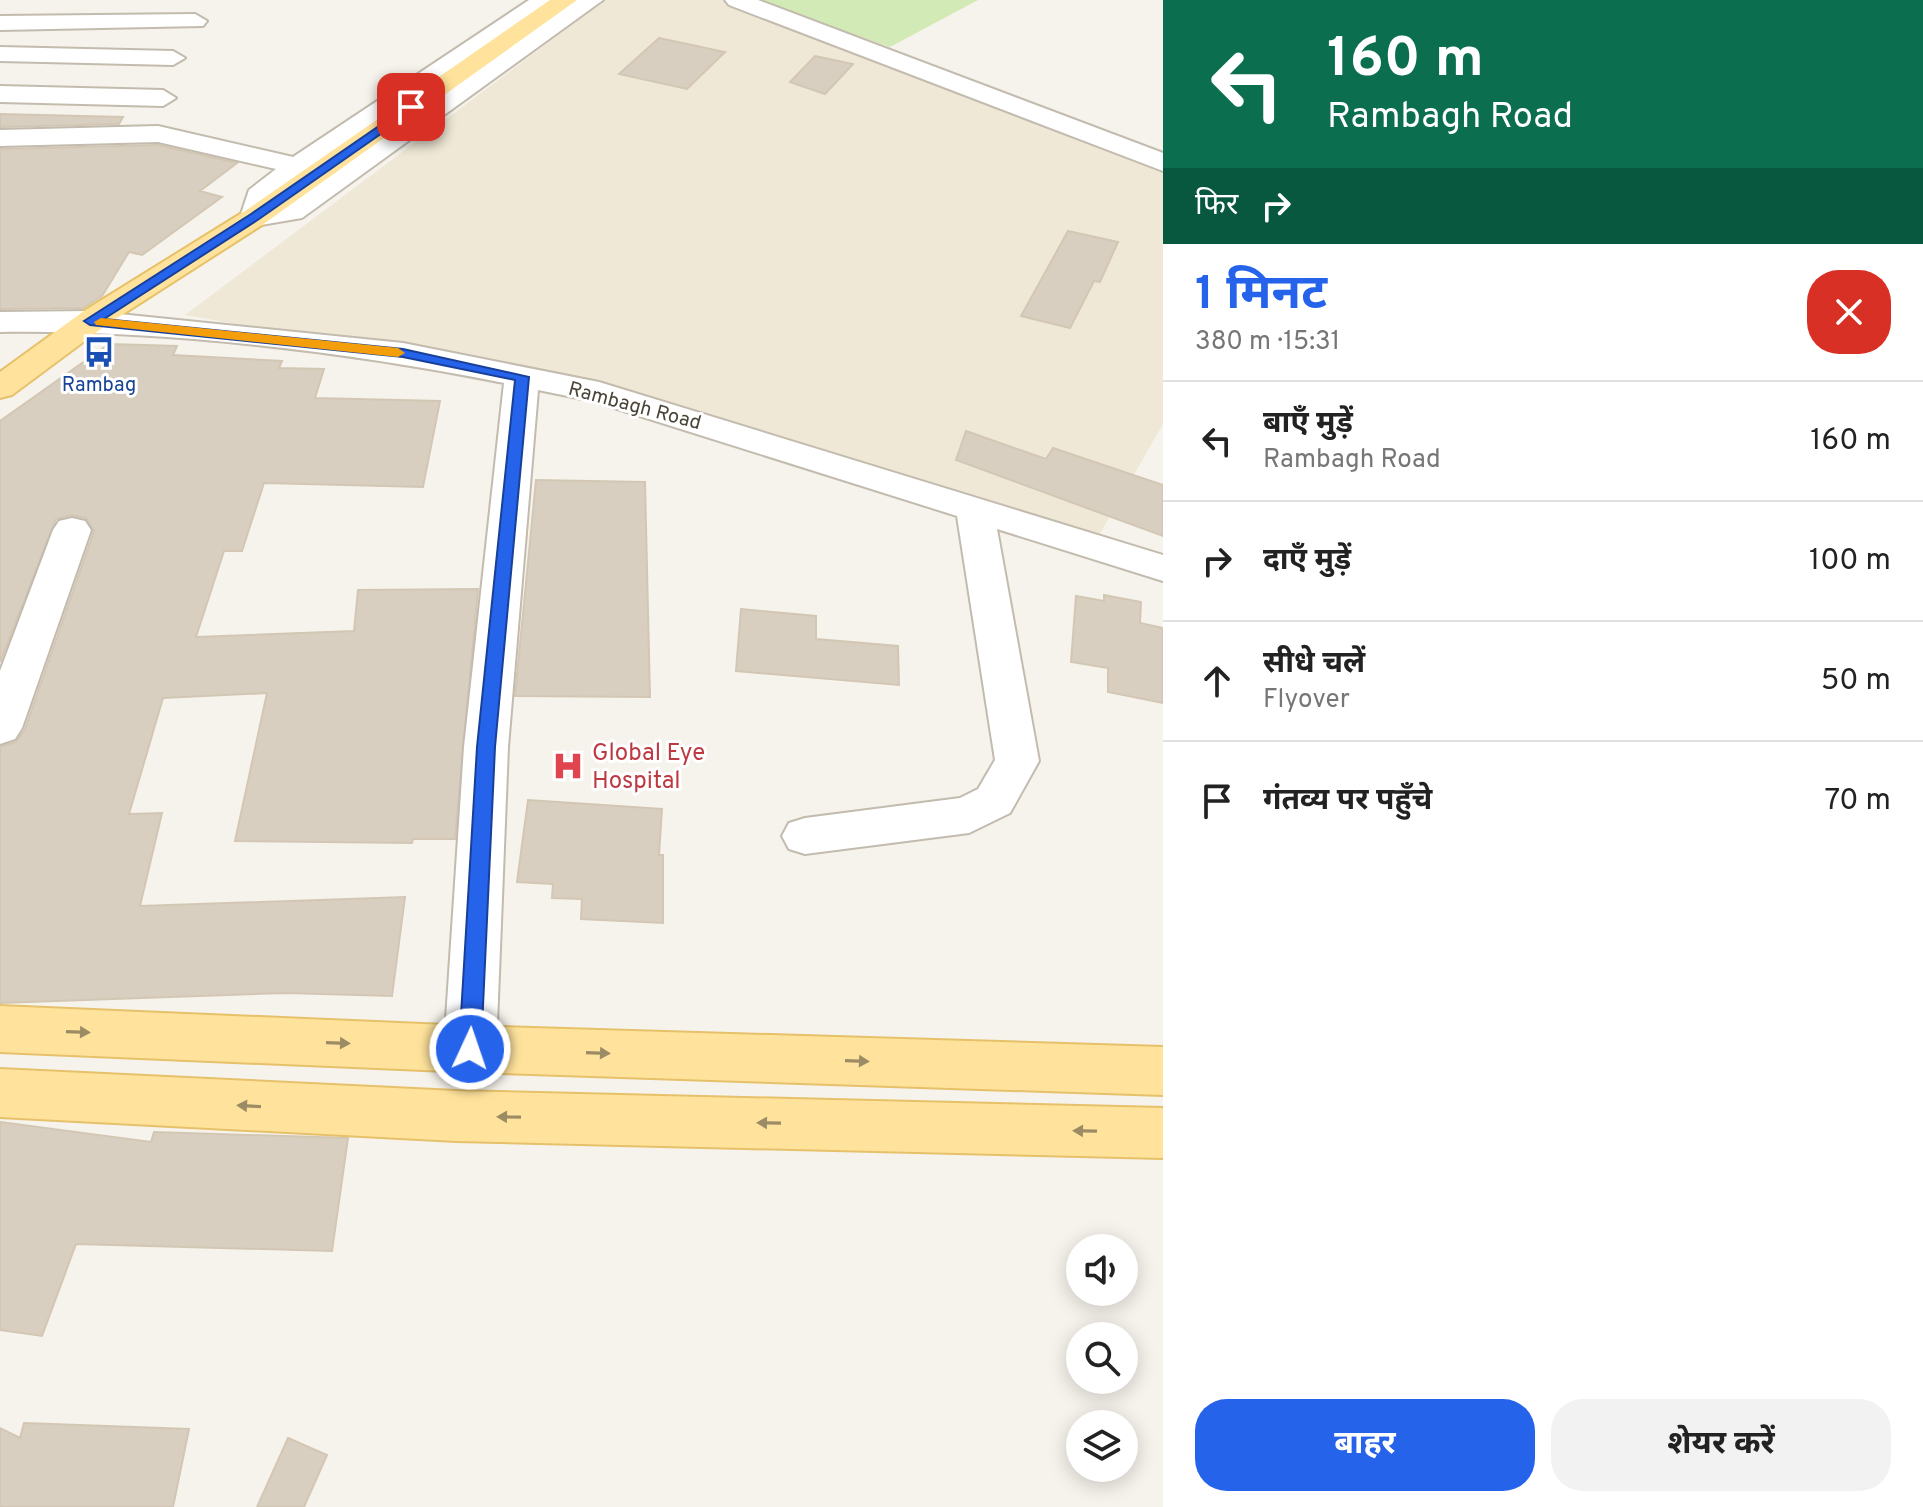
<!DOCTYPE html>
<html lang="hi">
<head>
<meta charset="utf-8">
<style>
	body { margin:0; font-family:Overpass,"Noto Sans Devanagari",sans-serif; background:#f2f2f2; color:#222; height:100vh; display:flex; flex-direction:column; font-size:30px; white-space:nowrap }
	* { box-sizing:border-box; margin:0 }
	p { font-size:26px; color:#767676 }
	.icon { flex:none; width:44px; height:44px; fill:none; stroke:currentColor; stroke-width:2; stroke-linecap:round; stroke-linejoin:round }
	.map { position:relative; flex:1; overflow:hidden }
	.side { display:flex; flex-direction:column; background:#fff; width:760px }
	.side>* { flex:none }
	.hud { background:#0b6e4f; color:#fff; overflow:hidden }
	.buttons { position:absolute; left:1066px; top:1234px; display:grid; gap:16px }
	.buttons a { display:grid; place-items:center; width:72px; height:72px; border-radius:50%; background:#fff; box-shadow:0 4px 20px #0003; font-size:40px }
	.pin { position:absolute; display:grid; place-items:center; width:68px; height:68px; color:#fff; margin:-34px; border-radius:16px; box-shadow:0 4px 12px #0006 }
	.me { position:absolute; width:88px; margin:-44px; rotate:3deg; stroke-linejoin:round; filter:drop-shadow(0 0 6px #0008) }
	.turn { display:flex; align-items:center; gap:28px; height:168px; padding:0 32px; font-size:36px }
	.turn .icon { width:104px; height:104px; stroke-width:2.5 }
	.turn b { display:block; font-size:56px; line-height:68px }
	.then { display:flex; align-items:center; height:76px; padding:0 32px; background:#0003; gap:16px; font-size:30px }
	.round { display:grid; place-items:center; flex:none; width:84px; height:84px; border-radius:32px; background:#f2f2f2 }
	.overview { display:flex; align-items:center; justify-content:space-between; height:136px; padding:0 32px }
	h1 { font-size:48px; font-weight:700; line-height:60px; color:#2563eb }
	.cta { display:flex; gap:16px; margin-top:auto; padding:16px 32px }
	.cta a { flex:1; height:92px; border-radius:32px; background:#2563eb; color:#fff; font-size:32px; font-weight:700; line-height:92px; text-align:center }
	.cta a+a { background:#f2f2f2; color:#222 }
	ul { padding:0; list-style:none }
	li { display:flex; align-items:center; gap:24px; height:120px; padding:0 32px; border-top:2px solid #e0e0e0 }
	li div { flex:1 }
	li b { display:block; font-size:30px }
	li em { font-style:normal }
	main { display:flex; flex:1; min-height:0 }
	.map>svg:first-child { display:block }
</style>
</head>
<body>
<main>
<div class="map">
<svg width="1163" height="1507" viewBox="0 0 1163 1507">
	<rect width="100%" height="100%" fill="#f6f3ec"/>
	<path fill="#efe8d6" d="M605 0H741L787 13 1163 155V424L1094 544 798 453 403 353 185 315Z"/>
	<path fill="#d2eab5" d="M753 0H978L890 47Z"/>
	<path fill="#d8cfc1" stroke="#d3c7b4" stroke-width="2" d="M659 38 725 52 687 89 619 74Z
		M815 56 853 64 825 94 790 82Z
		M0 114 123 117 119 124 0 127Z
		M158 145 237 163 200 191 222 197 142 255 129 252 102 296 83 308 0 309V149Z
		M1068 231 1118 242 1100 282 1094 281 1070 328 1021 316Z
		M109 344 177 346 173 355 282 361 279 368 324 369 315 398 440 401 423 487 264 483 242 551H224L196 637 354 631 358 590 478 589 455 839H413L412 843 235 841 267 693 163 698 129 814 162 813 140 906 405 897 392 996 286 993 0 1003V747L16 742 25 729 94 531 86 518 71 515 56 519 0 662V421Z
		M966 431 1046 459 1053 448 1163 485V536L956 460Z
		M536 480 645 482 650 697 515 696Z
		M1104 595 1141 602 1140 623 1163 628V703L1108 692V668L1071 662 1076 596 1104 601Z
		M741 609 816 616V639L898 646 899 685 736 671Z
		M528 800 662 809 659 855H663V923L581 919 582 899 552 898 553 884 517 882Z
		M0 1122 151 1142 154 1132 348 1138 332 1251 76 1244 42 1336 0 1330Z
		M24 1423 189 1429 173 1507H0V1428L20 1438Z
		M288 1438 327 1455 304 1507H257Z"/>
	<g fill="none" stroke-linecap="round" stroke-linejoin="round">
		<defs>
			<path id="minor" d="M529 0H557L373 124 273 199 272 206 284 204 576 0H603L302 218 255 226 245 223 240 217 249 190 276 169 158 142 0 146V130L158 126 293 157Z
				M725 0H758L1163 153V171L729 5Z
				M195 14 207 21 203 26 0 30V16Z
				M0 47 173 51 185 58 173 65 0 61Z
				M0 86 163 90 176 98 163 106 0 102Z
				M90 311 403 343 599 382 1163 555V581L997 529 1039 761 1010 813 969 833 805 854 789 849 782 836 789 823 805 818 960 798 978 789 995 760 957 516 592 401 538 390 508 747 496 1049 488 1065 470 1072 452 1065 444 1049 464 747 504 383C344 351 164 330 0 332V312Z
				M72 518 85 521 91 530 22 728 15 739 0 744V671L53 530 59 521Z"/>
			<path id="major" d="M550 0H577L265 223 106 325 12 395 0 398V372L84 311 245 211Z
				M0 1006 470 1026 1163 1047V1095L470 1072 0 1052Z
				M0 1069 456 1091 1163 1108V1158L456 1141 0 1117Z"/>
		</defs>
		<use href="#minor" stroke="#c2bbae" stroke-width="4"/>
		<use href="#major" stroke="#e6c16a" stroke-width="4"/>
		<use href="#minor" fill="#fff" fill-rule="evenodd"/>
		<use href="#major" fill="#ffe39c" fill-rule="evenodd"/>
	</g>
	<defs><path id="oneway-solid" d="M-6-.8H1V-3.2L6.5 0L1 3.2V.8H-6Z" transform="scale(2)"/></defs>
	<g fill="#9c8c66">
		<use href="#oneway-solid" transform="translate(78 1032) rotate(2)"/>
		<use href="#oneway-solid" transform="translate(338 1043) rotate(2)"/>
		<use href="#oneway-solid" transform="translate(598 1053) rotate(2)"/>
		<use href="#oneway-solid" transform="translate(857 1061) rotate(2)"/>
		<use href="#oneway-solid" transform="translate(249 1106) rotate(-177)"/>
		<use href="#oneway-solid" transform="translate(509 1117) rotate(-179)"/>
		<use href="#oneway-solid" transform="translate(769 1123) rotate(-179)"/>
		<use href="#oneway-solid" transform="translate(1085 1131) rotate(-179)"/>
	</g>
	<path fill="#2563eb" stroke="#184099" stroke-width="2" d="M411 104 415 110 259 219 104 319 403 349 529 377 495 747 481 1049 477 1056 470 1058 462 1056 459 1049 477 747 515 380 403 357 90 325 84 321 251 214Z"/>
	<path fill="#f59e0b" d="M101 318 398 348 405 353 398 357 96 325 94 322Z"/>
	<defs>
		<symbol id="bus-bare" viewBox="-9 -9 18 18"><path d="M-5-6H5V4H4V6H2V4H-2V6H-4V4H-5ZM-3.5-4V0h7V-4ZM-3.5 1.2v1.5H-2V1.2ZM2 1.2v1.5H3.5V1.2Z" fill="#1a4fb4" stroke="#fff" stroke-width="2.5" paint-order="stroke"/></symbol>
		<symbol id="hospital-bare" viewBox="-9 -9 18 18"><path d="M-5-5h3v3.5h4V-5h3V5h-3V1.5h-4V5h-3Z" fill="#e0444e" stroke="#fff" stroke-width="2.5" paint-order="stroke"/></symbol>
	</defs>
	<g fill-rule="evenodd">
		<use href="#bus-bare" x="77" y="330" width="44" height="44"/>
		<use href="#hospital-bare" x="546" y="744" width="44" height="44"/>
	</g>
	<g text-anchor="middle" stroke-width="6" stroke-linejoin="round" paint-order="stroke">
		<g font-size="20" fill="#164399" stroke="#fff">
			<text x="99" y="391">Rambag</text>
		</g>
		<g font-size="20" fill="#4b4439" stroke="#fff">
			<text transform="translate(635 405) rotate(15)" y="7">Rambagh Road</text>
		</g>
		<g font-size="24" fill="#be3a42" stroke="#fff" text-anchor="start">
			<text x="592" y="760">Global Eye<tspan x="592" dy="28">Hospital</tspan></text>
		</g>
	</g>
</svg>
<div class="buttons">
<a><svg class="icon" aria-label="sound" viewBox="0 0 24 24"><path d="M4 9h4l5-4v14l-5-4H4zM17 9q2 3 0 6"/></svg></a>
<a><svg class="icon" aria-label="search" viewBox="0 0 24 24"><circle cx="10" cy="10" r="6"/><path d="M15 15l6 6"/></svg></a>
<a><svg class="icon" aria-label="layers" viewBox="0 0 24 24"><path d="M12 4l9 5-9 5-9-5zM3 14l9 5 9-5"/></svg></a>
</div>
<div class="pin" style="left:411px;top:107px;background:#d93025"><svg class="icon" aria-label="arrive" viewBox="0 0 24 24"><path d="M6 21V4h12l-3 4 3 4H6"/></svg></div>
<svg class="me" style="left:470px;top:1049px" viewBox="-20 -20 40 40"><circle r="17" fill="#2563eb" stroke="#fff" stroke-width="3"/><path d="M0-11L8 9 0 5-8 9z" fill="#fff"/></svg>
</div>
<section class="side">
<div class="hud">
<div class="turn"><svg class="icon" aria-label="left" viewBox="0 0 24 24"><path d="M17 20v-9H6M10 6l-5 5 5 5"/></svg><div><b>160 m</b>Rambagh Road</div></div>
<div class="then">फिर<svg class="icon" aria-label="right" viewBox="0 0 24 24"><path d="M7 20v-9h11M14 6l5 5-5 5"/></svg></div>
</div>
<div class="overview"><div><h1>1 मिनट</h1><p>380 m · 15:31</p></div><a class="round" style="background:#d93025;color:#fff"><svg class="icon" aria-label="close" viewBox="0 0 24 24"><path d="M6 6l12 12M18 6L6 18"/></svg></a></div>
<ul>
<li><svg class="icon" aria-label="left" viewBox="0 0 24 24"><path d="M17 20v-9H6M10 6l-5 5 5 5"/></svg><div><b>बाएँ मुड़ें</b><p>Rambagh Road</p></div><em>160 m</em></li>
<li><svg class="icon" aria-label="right" viewBox="0 0 24 24"><path d="M7 20v-9h11M14 6l5 5-5 5"/></svg><div><b>दाएँ मुड़ें</b></div><em>100 m</em></li>
<li><svg class="icon" aria-label="ahead" viewBox="0 0 24 24"><path d="M12 20V5M6 11l6-6 6 6"/></svg><div><b>सीधे चलें</b><p>Flyover</p></div><em>50 m</em></li>
<li><svg class="icon" aria-label="arrive" viewBox="0 0 24 24"><path d="M6 21V4h12l-3 4 3 4H6"/></svg><div><b>गंतव्य पर पहुँचे</b></div><em>70 m</em></li>
</ul>
<div class="cta"><a>बाहर</a><a>शेयर करें</a></div>
</section>
</main>
</body>
</html>
